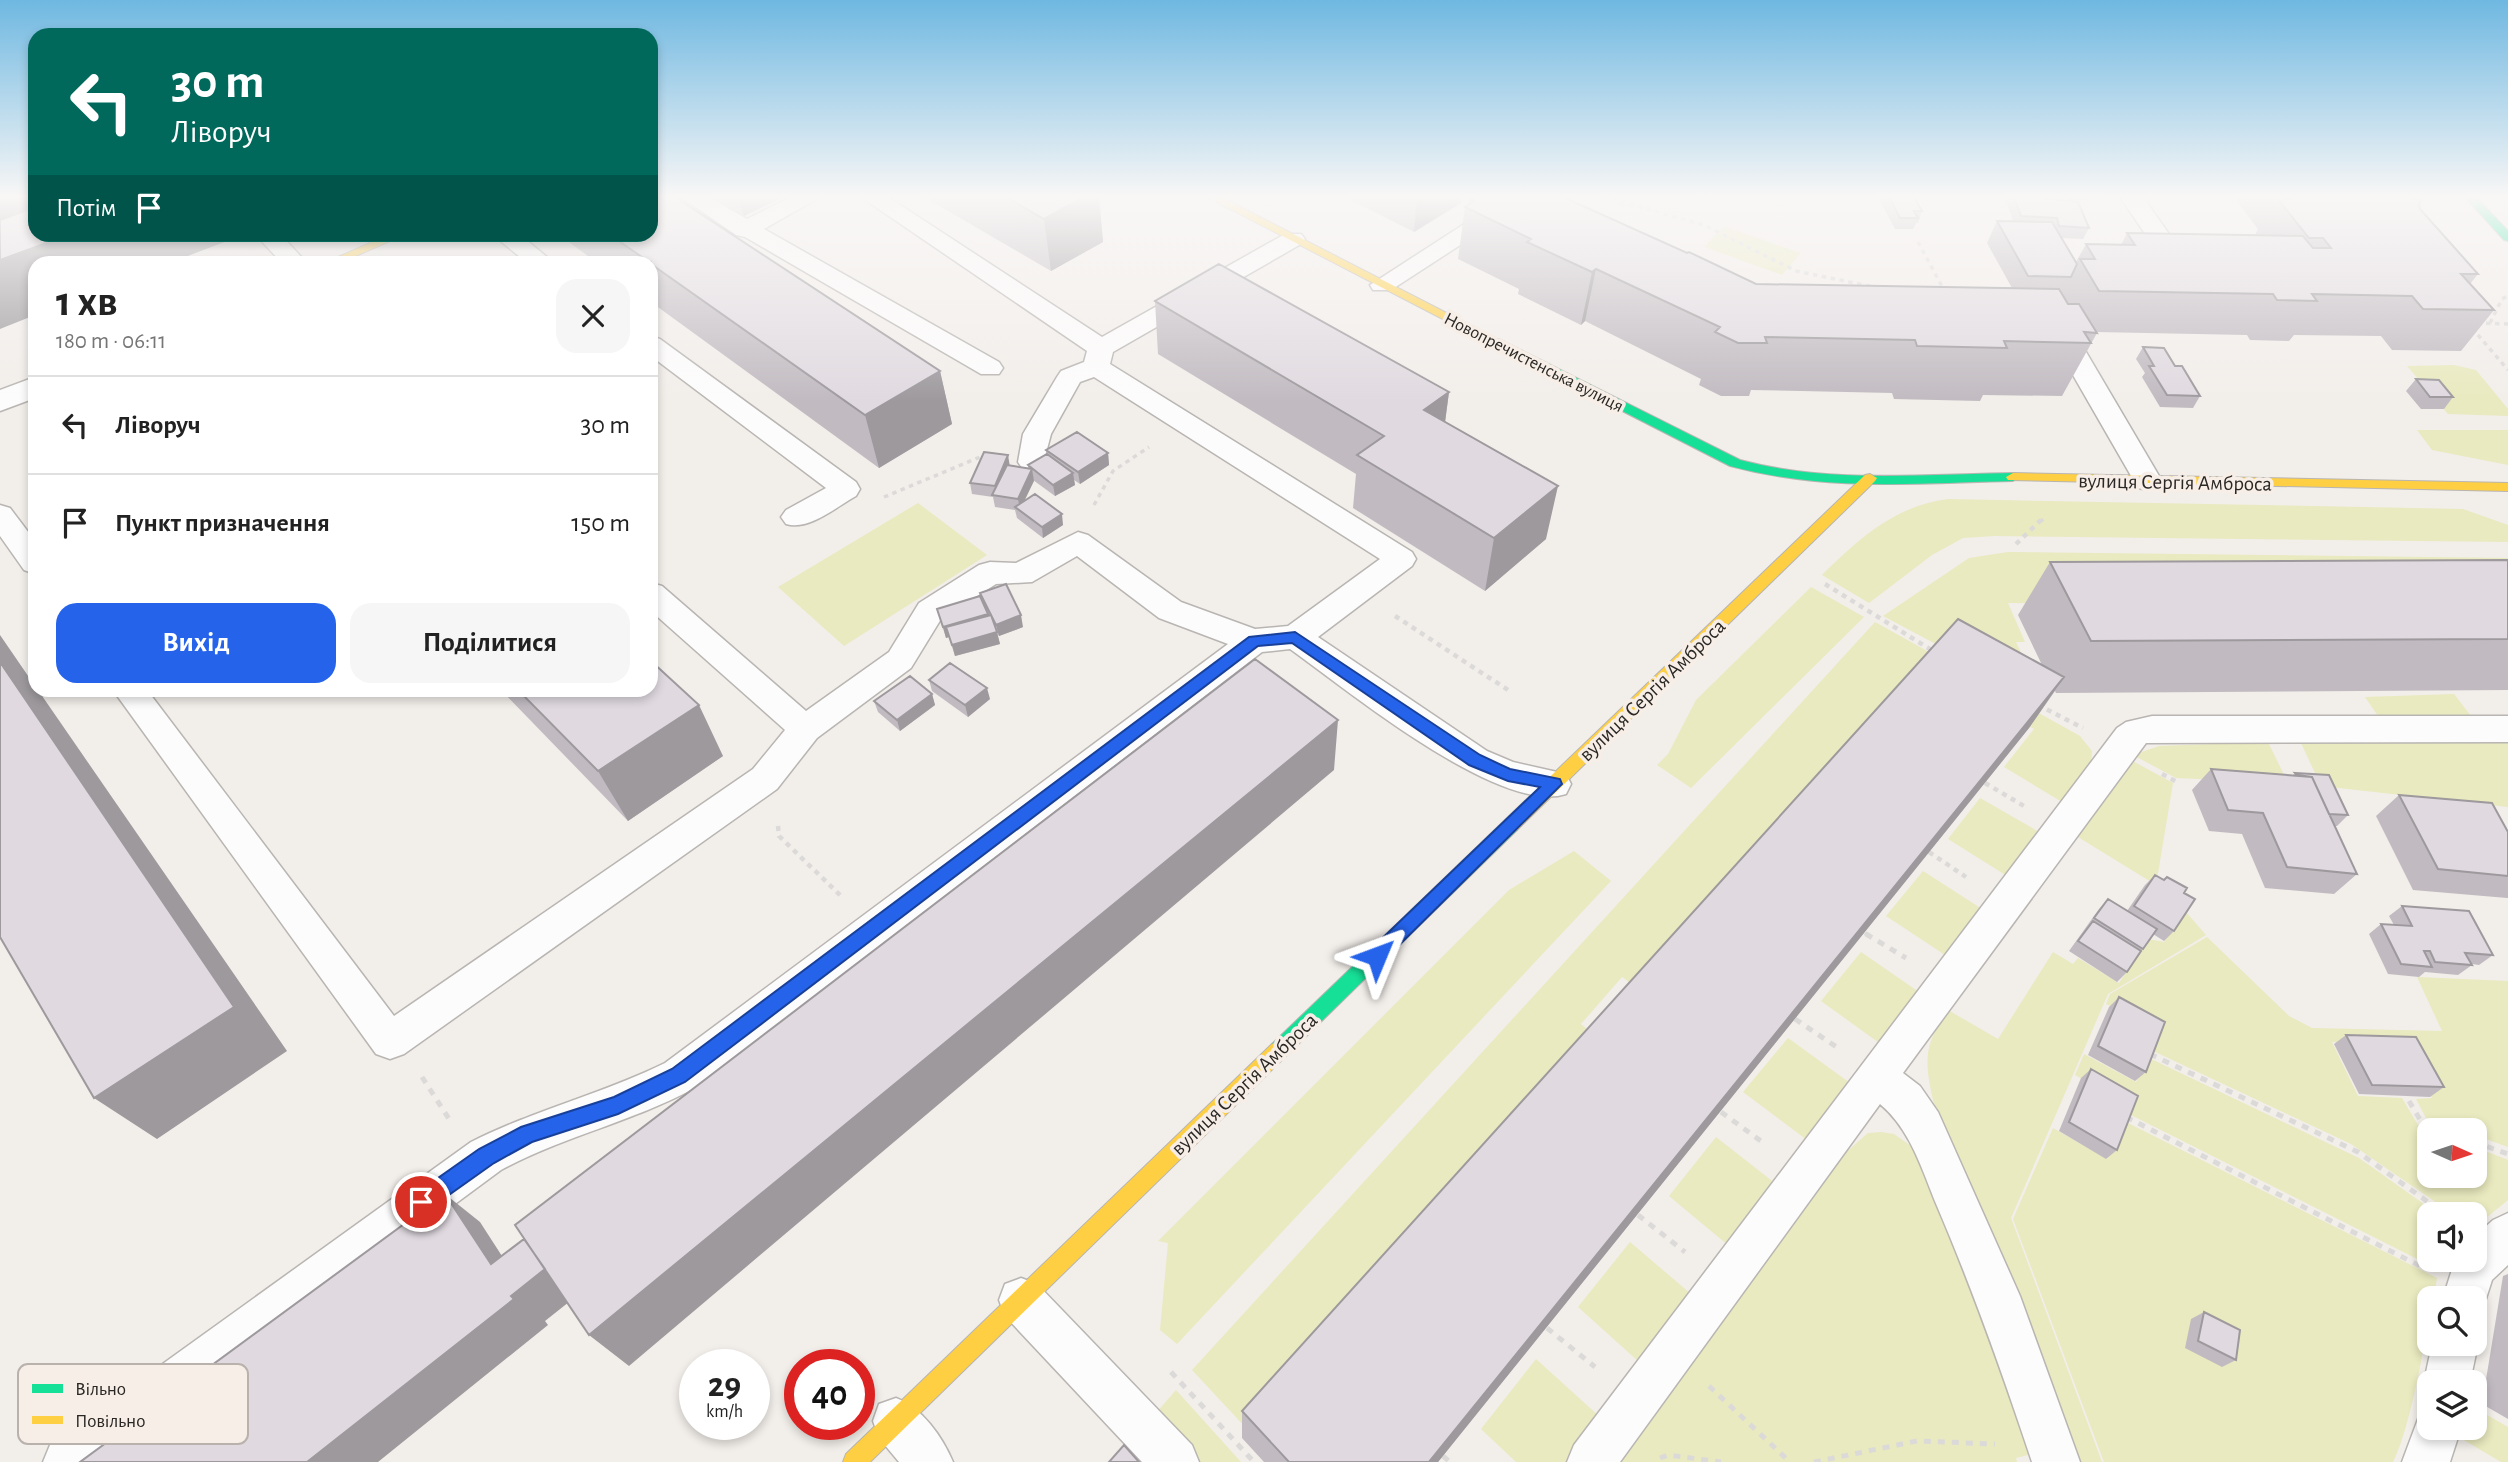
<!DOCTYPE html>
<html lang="uk">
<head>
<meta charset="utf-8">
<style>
	body { margin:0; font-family:"Alegreya Sans",sans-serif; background:#f6f6f6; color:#222; height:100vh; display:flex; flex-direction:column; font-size:26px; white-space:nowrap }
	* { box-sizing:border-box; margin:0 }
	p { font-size:23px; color:#767676 }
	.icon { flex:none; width:38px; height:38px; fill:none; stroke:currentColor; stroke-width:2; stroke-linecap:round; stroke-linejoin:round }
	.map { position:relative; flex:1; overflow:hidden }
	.sheet { position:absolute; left:28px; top:256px; width:630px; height:441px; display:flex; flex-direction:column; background:#fff; border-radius:21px; box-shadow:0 4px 10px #0003 }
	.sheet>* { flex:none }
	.banner { position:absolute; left:28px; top:28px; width:630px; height:214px; border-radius:21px; box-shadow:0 4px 10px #0003; background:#00695c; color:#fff; overflow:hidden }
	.needle { width:46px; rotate:93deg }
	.buttons { position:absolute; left:2417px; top:1118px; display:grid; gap:14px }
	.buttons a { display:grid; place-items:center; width:70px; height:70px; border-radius:14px; background:#fff; box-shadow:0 4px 10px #0003; font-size:35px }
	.speed { position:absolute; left:679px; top:1349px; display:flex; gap:14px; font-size:35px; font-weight:700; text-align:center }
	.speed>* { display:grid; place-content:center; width:91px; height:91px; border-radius:50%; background:#fff; box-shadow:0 4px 10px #0003; line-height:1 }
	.speed small { font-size:18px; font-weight:400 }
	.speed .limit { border:10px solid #d22; background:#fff; color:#111 }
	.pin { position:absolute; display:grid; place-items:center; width:60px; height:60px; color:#fff; margin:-30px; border:4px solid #fff; border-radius:50%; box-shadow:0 2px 7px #0007 }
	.me { position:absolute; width:77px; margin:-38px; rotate:46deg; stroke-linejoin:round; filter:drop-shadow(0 0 5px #0008) }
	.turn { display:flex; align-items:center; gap:24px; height:147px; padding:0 28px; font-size:32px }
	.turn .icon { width:91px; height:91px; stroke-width:2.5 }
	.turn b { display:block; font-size:49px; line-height:60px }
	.then { display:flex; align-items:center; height:66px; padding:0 28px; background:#0003; gap:14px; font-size:26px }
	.round { display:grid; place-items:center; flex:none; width:74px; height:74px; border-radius:21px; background:#f6f6f6 }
	.summary { display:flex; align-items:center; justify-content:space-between; height:119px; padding:0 28px }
	h1 { font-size:42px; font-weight:700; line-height:52px }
	.cta { display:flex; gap:14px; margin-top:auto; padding:14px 28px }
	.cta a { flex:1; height:80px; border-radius:21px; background:#2563eb; color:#fff; font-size:28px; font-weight:700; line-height:80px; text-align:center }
	.cta a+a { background:#f6f6f6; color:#222 }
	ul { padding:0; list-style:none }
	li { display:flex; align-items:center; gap:21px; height:98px; padding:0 28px; border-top:2px solid #e0e0e0 }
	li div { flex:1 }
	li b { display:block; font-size:26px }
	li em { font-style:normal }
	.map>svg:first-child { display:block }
</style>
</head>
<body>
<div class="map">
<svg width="2508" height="1462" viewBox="0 0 2508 1462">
	<rect width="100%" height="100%" fill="#f2eeea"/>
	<path fill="#e9eabf" d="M1724 226 1801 253 1782 275 1704 247Z
		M2454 365 2476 370 2508 409V416L2448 414 2407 366Z
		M2417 430H2508V465L2432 450Z
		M1948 499 2463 509 2508 525V542L1995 536 1963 538 1932 555 1869 603 1822 575C1859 539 1894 506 1948 499Z
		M918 503 987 555 844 646 778 587Z
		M2008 552 2508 558V609L2008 603 2025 642H2016L2034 681 2030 694 1883 616 1969 558Z
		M1811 587 1864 617 1691 788 1657 765 1668 754 1696 700Z
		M1875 622 2080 736 2092 751 2091 763 2062 802 2004 767 2034 729 1925 670 1636 987 1622 977 1581 1024 1594 1035 1247 1429 1192 1370Z
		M2454 694 2471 716 2380 719 2365 697Z
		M2268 742 2288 783 2176 778 2133 755 2159 746Z
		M2508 742V807L2321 786 2301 743Z
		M2129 759 2173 783 2156 885 2078 837Z
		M1980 798 2039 832 2007 876 1948 839Z
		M1574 851 1611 881 1177 1344 1160 1330 1168 1243 1158 1241 1509 890Z
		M1923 871 1982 909 1948 957 1886 916Z
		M2185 911 2206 935 2108 994 2011 1218 2102 1462H2063L1933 1100C1924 1059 1924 1045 1948 1010L1998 1039 2053 952 2073 964 2078 958 2119 983 2148 939 2164 942Z
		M2207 937 2289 1016 2312 1028 2442 1031 2417 977 2508 981V1147L2475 1135 2474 1130H2462L2426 1118 2416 1099 2432 1098 2403 1044 2332 1042 2358 1096 2402 1098 2418 1125 2432 1130H2429V1176H2474L2475 1147 2508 1160V1200L2475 1227 2474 1214H2453L2351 1144 2151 1050 2158 1029 2106 1004 2110 994Z
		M1861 952 1919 992 1882 1045 1821 1001Z
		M1788 1038 1850 1083 1807 1140 1743 1092Z
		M2084 1054 2136 1082 2147 1057 2359 1158 2438 1214H2429V1260H2444L2441 1271 2127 1113 2130 1105 2075 1075Z
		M2124 1121 2437 1278 2434 1298H2429C2429 1333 2409 1432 2393 1462H2104L2013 1219 2053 1128 2107 1159Z
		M1881 1132 1894 1134 1918 1151 2036 1453 2016 1458 2017 1462H1611L1844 1154 1868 1133Z
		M1716 1137 1776 1184 1729 1246 1669 1196Z
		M1630 1242 1691 1294 1639 1362 1578 1307Z
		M1536 1359 1600 1417 1568 1462H1516L1481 1429Z
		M1176 1390 1241 1462H1199L1155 1414Z
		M2475 1408 2508 1427V1462H2501L2462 1439 2465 1428H2474Z"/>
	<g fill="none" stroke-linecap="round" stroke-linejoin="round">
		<defs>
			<path id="lane" d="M681 197H709L747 219 791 197H820L764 229 999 362 1003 368 999 374H981L745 237 736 235Z
				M861 197H888L1102 337 1285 234H1301L1305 239 1301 244 1113 352 1110 364 1412 552 1416 559 1412 566 1318 637 1487 751 1513 762 1566 774 1571 784 1566 794C1500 816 1345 688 1290 649L1262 652 693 1089C631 1122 562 1137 501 1170L106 1462H43L50 1445 471 1142C534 1110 602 1094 665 1063L1228 644 1159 618 1077 556 1032 582 996 584 941 619 911 668 817 738 777 789 404 1054 390 1059 376 1054 113 690H147L394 1016 753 769 785 730 651 611V583L662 586 806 711 889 652 919 603 979 565 990 562 1016 563 1078 532 1088 535 1181 602 1255 629 1288 626 1380 559 1094 377 1080 382 1051 434 1042 468 1032 471 1022 468 1018 462 1023 434 1057 377 1061 371 1084 362 1087 351Z
				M1506 197H1534L1391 290H1373L1370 285Z
				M2120 197H2143L2188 261 2185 266H2167Z
				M255 234H280L306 262H281Z
				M492 234H519L553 262H526Z
				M2056 315 2065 318 2069 323 2162 481 2158 488 2148 490 2138 488 2134 481 2043 323 2047 318Z
				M651 336 660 339 856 482 860 489 856 496C836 507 809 531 786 524L781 517 786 510 826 488 651 356Z
				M0 505 10 508 35 541V574L24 570 0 536Z
				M2152 716H2508V742L2146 743 1903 1073 1920 1086 1938 1112 2020 1296 2080 1462H2032C2003 1375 1973 1290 1937 1206 1922 1170 1911 1130 1880 1104L1620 1462H1567L1574 1445 2117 728 2126 722Z
				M2508 1213V1265L2492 1280 2481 1314 2474 1316V1298H2443L2455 1260H2474V1237L2493 1220Z
				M1021 1278 1037 1284 1192 1445 1199 1462H1142L1005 1316 999 1300 1005 1284Z
				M2474 1337 2478 1344 2470 1382H2429V1394L2424 1382 2432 1344H2474Z
				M896 1398C922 1408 942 1436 953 1462H899L879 1438 873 1421 879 1404Z
				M2429 1408V1428H2461L2450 1462H2402L2421 1411Z"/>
			<path id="street" d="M35 377V398L0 411V390Z"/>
			<path id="fast" d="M2465 197H2476L2508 231V241L2504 240Z
				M1499 339 1740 460C1830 484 1921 474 2013 473L2020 477 2013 481C1914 483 1827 492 1730 466L1495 346 1493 343Z
				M1511 818 1517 820 1519 825 1517 830 1286 1056 1279 1059 1272 1056 1270 1050 1272 1044 1505 820Z"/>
			<path id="slow" d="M1207 197H1221L1505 343 1499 347 1495 346Z
				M390 234H406L342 262H327Z
				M2013 473 2508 483V491L2008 480 2006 477Z
				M1870 474 1877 478 1875 481 1517 830 1511 832 1505 830 1503 825 1505 820 1865 475Z
				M1279 1041 1286 1044 1288 1050 1286 1056 870 1462H843L846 1454 1272 1044Z"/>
		</defs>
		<use href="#lane" stroke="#b8b5b2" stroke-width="3"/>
		<use href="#street" stroke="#b8b5b2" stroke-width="3"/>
		<use href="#fast" stroke="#b8b5b2" stroke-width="2"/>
		<use href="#slow" stroke="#b8b5b2" stroke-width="2"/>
		<path stroke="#dcdad9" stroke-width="3.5" stroke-dasharray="4.5 4.5" stroke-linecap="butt" d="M1603 197 1704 225 1796 271 1874 287
			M1918 242 1944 290
			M2477 323 2508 324
			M2490 323 2502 299 2508 296
			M2472 328 2508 370
			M884 497 985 455
			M1094 505 1113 471 1149 447
			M2040 522 2043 519"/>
		<path stroke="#dcdad9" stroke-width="4.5" stroke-dasharray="5 5" stroke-linecap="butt" d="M2016 544 2041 520
			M1825 584 1933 651
			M1395 616 1508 690
			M2038 705 2083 728
			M2162 774 2177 782
			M1985 783 2024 806
			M778 826 779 836 841 896
			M1929 852 1966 877
			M1865 933 1869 936"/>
		<path stroke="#dcdad9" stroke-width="5" stroke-dasharray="7 7" stroke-linecap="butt" d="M1866 934 1906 958
			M1795 1019 1838 1048
			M2150 1054 2358 1152 2445 1214
			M422 1077 451 1122
			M2409 1101 2422 1123 2442 1130
			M1721 1112 1765 1144
			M2126 1117 2422 1267
			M2474 1142 2508 1154
			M1638 1215 1685 1252
			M1547 1328 1595 1367
			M1171 1372 1254 1462
			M1709 1386 1790 1462
			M1443 1456 1450 1462
			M1660 1458 1668 1455 1721 1462
			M1814 1462 1917 1441 1995 1444"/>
		<use href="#lane" fill="#fdfcfc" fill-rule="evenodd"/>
		<use href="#street" fill="#fdfcfc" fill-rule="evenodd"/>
		<use href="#fast" fill="#16e098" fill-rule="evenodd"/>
		<use href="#slow" fill="#ffcf43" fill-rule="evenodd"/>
	</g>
	<path fill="#c1bbc1" d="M712 197H783L744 216Z
		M924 197H1099L1103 242 1051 271Z
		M1345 197H1461V203L1414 232Z
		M1687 197H1706L1705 199Z
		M1878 197H1914L1922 211 1918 223H1916L1913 229H1895Z
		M2007 197H2032L2068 201 2067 198 2041 197H2103L2102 199 2073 201 2089 228 2083 239 2062 238 2076 262 2086 244 2121 245 2127 233 2255 235 2258 229 2234 197H2391L2419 204 2420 209 2478 274 2470 284 2494 310 2461 351 2392 350 2381 336 2294 335 2289 341 2250 340 2247 335 2096 332 2097 333 2062 396 1983 395 1980 401 1894 399 1892 393 1751 390 1749 396H1721L1699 385 1701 379 1585 321 1581 325 1518 294 1519 289 1458 259 1465 207 1468 205 1469 199 1756 284 2012 288 1987 243 1997 221H2013L2006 200Z
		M558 234H651L940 371 952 424 879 468 651 302V262H596Z
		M1155 301 1449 392 1445 422 1546 539 1485 591 1353 508 1356 474 1158 354Z
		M2143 347 2175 366 2200 396 2193 408 2160 407 2142 377 2145 373 2136 359Z
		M2416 379 2453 397 2444 409H2421L2406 391Z
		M1046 450 1108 453 1109 465 1080 484 1074 480 1075 485 1055 496 1033 480 1024 501 1063 525 1043 538 1017 518 1015 510 995 507 993 497 972 494 970 483 1028 468V465L1047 454Z
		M2508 560V690L2056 693 2055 691 2029 728 1438 1462H1264L1242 1438V1411L2042 665 2018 615 2050 562Z
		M980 593 1023 627 999 636 997 633 1000 644 955 656 949 637 946 638 937 609 982 601Z
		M929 680 990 699 968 717 932 691Z
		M501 690H651L723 756 628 821Z
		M932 694 935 705 900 731 878 712 874 701Z
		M2211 769 2293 775 2295 773 2348 815 2337 826H2335L2357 874 2334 894 2265 888 2242 834 2209 831 2192 790Z
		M2399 795 2508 832V898H2507L2413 890 2376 816Z
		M2155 875 2163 880 2167 877 2184 893 2174 931 2164 941 2153 934 2127 972 2117 982 2069 951 2099 909 2108 899 2127 911 2145 885Z
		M2402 906 2493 955 2479 965 2472 964V965L2458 975 2425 972 2419 977 2388 974 2369 934 2381 924 2394 925 2389 916Z
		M2119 997 2146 1072 2135 1081 2088 1055 2109 1007Z
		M2346 1035 2444 1087 2430 1097 2359 1094 2334 1044Z
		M2091 1069 2117 1150 2106 1159 2059 1131 2081 1078Z
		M2508 1274V1419L2482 1404 2503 1276Z
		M2204 1312 2236 1360 2222 1367 2185 1348 2191 1319Z"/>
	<path fill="#9d999d" d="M0 197H35V219L0 231Z
		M738 197H783L744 216Z
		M1084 197H1099L1103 242 1051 271 1044 219Z
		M1417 197H1461V203L1414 232Z
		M71 234H223L227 241 172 262H35V315L0 329V260Z
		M1596 269 1585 321 1581 325 1592 272Z
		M940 371 952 424 879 468 865 415Z
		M1449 392 1442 445 1424 410Z
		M1108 453 1109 465 1080 484 1078 472Z
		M1008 455 1010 467 997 497 995 486Z
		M1032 469 1034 481 1020 510 1018 499Z
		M1073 473 1075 485 1055 496 1053 485Z
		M1558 486 1546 539 1485 591 1494 538Z
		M1062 514 1063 525 1043 538 1042 527Z
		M988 614 991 626 946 627 949 637 946 638 943 627Z
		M1021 615 1023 627 999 636 996 625Z
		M997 632 1000 644 955 656 952 645Z
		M0 635 35 686V690H38L287 1051 157 1139 94 1098 0 662Z
		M2064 677 2029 728 1438 1462H1429Z
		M987 688 990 699 968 717 965 705Z
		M932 694 935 705 900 731 897 720Z
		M699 705 723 756 628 821 598 771Z
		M1338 720 1334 770 629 1366 589 1335Z
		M445 1194 480 1222 522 1287 547 1268 579 1294 545 1321 548 1325 378 1462H307L491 1264Z"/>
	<path fill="#e0dae0" stroke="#9d999d" stroke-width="2" d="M651 197H675L940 371 865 415 651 264V262H649L609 234H651Z
		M1006 197H1084L1044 219Z
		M1471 197H1563L1687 253 1689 252 1756 284 2059 289 2068 304H2079L2097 333 2084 332 2091 343 2004 341 2007 348 1917 346 1915 340 1765 337 1767 343H1738L1715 332 1720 327 1596 269 1592 272 1527 242 1531 239 1465 207 1474 201 1469 199Z
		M1889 197H1914L1922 211H1914L1918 218H1900Z
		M2014 197H2032L2078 202 2089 228 2059 226 2057 218 2021 216Z
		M2290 197H2391L2422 199 2419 204 2420 209 2478 274H2461L2494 310 2423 309 2412 296 2312 294 2317 301 2277 300 2273 294 2099 291 2080 259H2095L2086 244 2135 245 2127 233 2303 236 2313 248H2331L2323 238H2309L2277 198 2291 199Z
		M35 207V234H71L0 260V220Z
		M1997 221 2052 222 2077 264 2071 277 2028 276Z
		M1219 264 1449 392 1424 410 1558 486 1494 538 1357 455 1384 436 1155 301Z
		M2143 347 2164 348 2175 366H2182L2200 396 2167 395 2149 366H2154Z
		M2416 379 2439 380 2453 397H2430Z
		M1077 432 1108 453 1078 472 1046 450Z
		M984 452 1008 455 995 486 970 483Z
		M1047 454 1073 473 1053 485 1028 465Z
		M1007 465 1032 469 1018 499 992 495Z
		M1035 494 1062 514 1042 527 1015 507Z
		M2508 560V639L2091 641 2050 562Z
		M1006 584 1021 615 996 625 980 593Z
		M980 596 988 614 943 627 937 609Z
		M991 615 997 632 952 645 946 627Z
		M1958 619 2064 677 1429 1462H1289L1242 1411Z
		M1255 659 1338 720 589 1335 515 1225Z
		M651 661 699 705 598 771 518 690H651Z
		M0 662 234 1007 94 1098 0 937Z
		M950 663 987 688 965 705 929 680Z
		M910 676 932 694 897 720 874 701Z
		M2211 769 2312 777 2357 874 2287 867 2263 813 2228 810Z
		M2295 773 2329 775 2348 815 2329 814 2312 777 2297 775Z
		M2399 795 2492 803 2508 832V876L2438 869Z
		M2155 875 2164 880 2167 877 2187 888 2184 893 2195 899 2174 931 2134 906Z
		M2108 899 2157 929 2143 949 2094 918Z
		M2402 906 2469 911 2493 955 2465 953 2472 965 2435 962 2430 951H2424L2432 967 2401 964 2381 924 2412 926Z
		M2093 921 2141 951 2127 972 2078 941Z
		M2119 997 2165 1022 2146 1072 2098 1046Z
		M2346 1035 2416 1037 2444 1087 2372 1085Z
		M2091 1069 2138 1096 2117 1150 2069 1122Z
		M445 1194 491 1264 524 1239 545 1269 511 1296 514 1299 307 1462H80Z
		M2204 1312 2240 1330 2236 1360 2198 1341Z
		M1124 1445 1139 1462H1109Z"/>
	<linearGradient id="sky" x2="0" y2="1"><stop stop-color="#6fb8e1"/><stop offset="0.49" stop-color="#f9f7f6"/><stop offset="1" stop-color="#f9f7f6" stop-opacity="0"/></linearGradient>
	<rect width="2508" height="402" fill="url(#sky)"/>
	<path fill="#2563eb" stroke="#184099" stroke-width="2" d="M1295 632 1480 755 1510 769 1560 779 1562 784 1383 961H1370L1368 956 1370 950 1540 787 1508 781 1469 765 1292 643 1258 646 685 1082 618 1114 532 1142 494 1163 429 1209 421 1212 414 1209 411 1202 414 1195 479 1149 521 1127 614 1097 672 1069 1249 637Z"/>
	<g text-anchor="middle" stroke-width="7" stroke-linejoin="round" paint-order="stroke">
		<g font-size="18" fill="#2a2724" stroke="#f6eee7">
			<text transform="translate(1534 362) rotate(27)" y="6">Новопречистенська вулиця</text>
		</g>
		<g font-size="21" fill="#2a2724" stroke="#f6eee7">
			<text transform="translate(2175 482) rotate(1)" y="7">вулиця Сергія Амброса</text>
			<text transform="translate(1652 690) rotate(-44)" y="7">вулиця Сергія Амброса</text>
			<text transform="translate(1244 1084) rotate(-44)" y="7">вулиця Сергія Амброса</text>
		</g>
	</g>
	<rect x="18" y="1364" width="230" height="80" rx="10" fill="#f6eee7" stroke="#b9b2ac" stroke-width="2"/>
	<rect x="32" y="1384" width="31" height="9" fill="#16e098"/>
	<rect x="32" y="1416" width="31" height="8" fill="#ffcf43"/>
	<g font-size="19" fill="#2a2724">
		<text x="75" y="1395">Вільно</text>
		<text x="75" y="1427">Повільно</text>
	</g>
</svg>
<div class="buttons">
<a><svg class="needle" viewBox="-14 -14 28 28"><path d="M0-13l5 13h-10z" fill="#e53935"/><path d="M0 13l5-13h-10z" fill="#767676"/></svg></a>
<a><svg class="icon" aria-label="sound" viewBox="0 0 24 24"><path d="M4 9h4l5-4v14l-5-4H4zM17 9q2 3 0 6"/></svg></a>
<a><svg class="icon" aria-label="search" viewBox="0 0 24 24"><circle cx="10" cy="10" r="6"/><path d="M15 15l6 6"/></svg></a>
<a><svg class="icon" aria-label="layers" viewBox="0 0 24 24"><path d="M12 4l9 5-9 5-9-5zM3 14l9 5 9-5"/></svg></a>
</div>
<div class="speed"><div>29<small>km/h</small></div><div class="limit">40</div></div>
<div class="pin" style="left:421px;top:1202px;background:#d93025"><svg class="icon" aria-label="arrive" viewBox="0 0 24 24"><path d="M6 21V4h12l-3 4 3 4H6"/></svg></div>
<svg class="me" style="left:1377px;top:956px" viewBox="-20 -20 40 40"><path d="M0-17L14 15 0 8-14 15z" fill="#2563eb" stroke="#fff" stroke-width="4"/></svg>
<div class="banner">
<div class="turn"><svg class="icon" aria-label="left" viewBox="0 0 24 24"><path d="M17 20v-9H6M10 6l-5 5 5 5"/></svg><div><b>30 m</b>Ліворуч</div></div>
<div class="then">Потім<svg class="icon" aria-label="arrive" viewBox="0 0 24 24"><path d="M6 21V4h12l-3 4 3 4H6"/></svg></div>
</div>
<section class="sheet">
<div class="summary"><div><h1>1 хв</h1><p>180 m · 06:11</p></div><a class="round"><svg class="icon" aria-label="close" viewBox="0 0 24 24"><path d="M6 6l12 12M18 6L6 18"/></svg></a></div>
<ul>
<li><svg class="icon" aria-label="left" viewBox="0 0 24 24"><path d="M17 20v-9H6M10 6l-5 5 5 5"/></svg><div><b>Ліворуч</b></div><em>30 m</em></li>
<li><svg class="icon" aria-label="arrive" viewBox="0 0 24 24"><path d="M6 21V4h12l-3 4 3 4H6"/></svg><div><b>Пункт призначення</b></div><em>150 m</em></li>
</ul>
<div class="cta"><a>Вихід</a><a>Поділитися</a></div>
</section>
</div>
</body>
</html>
